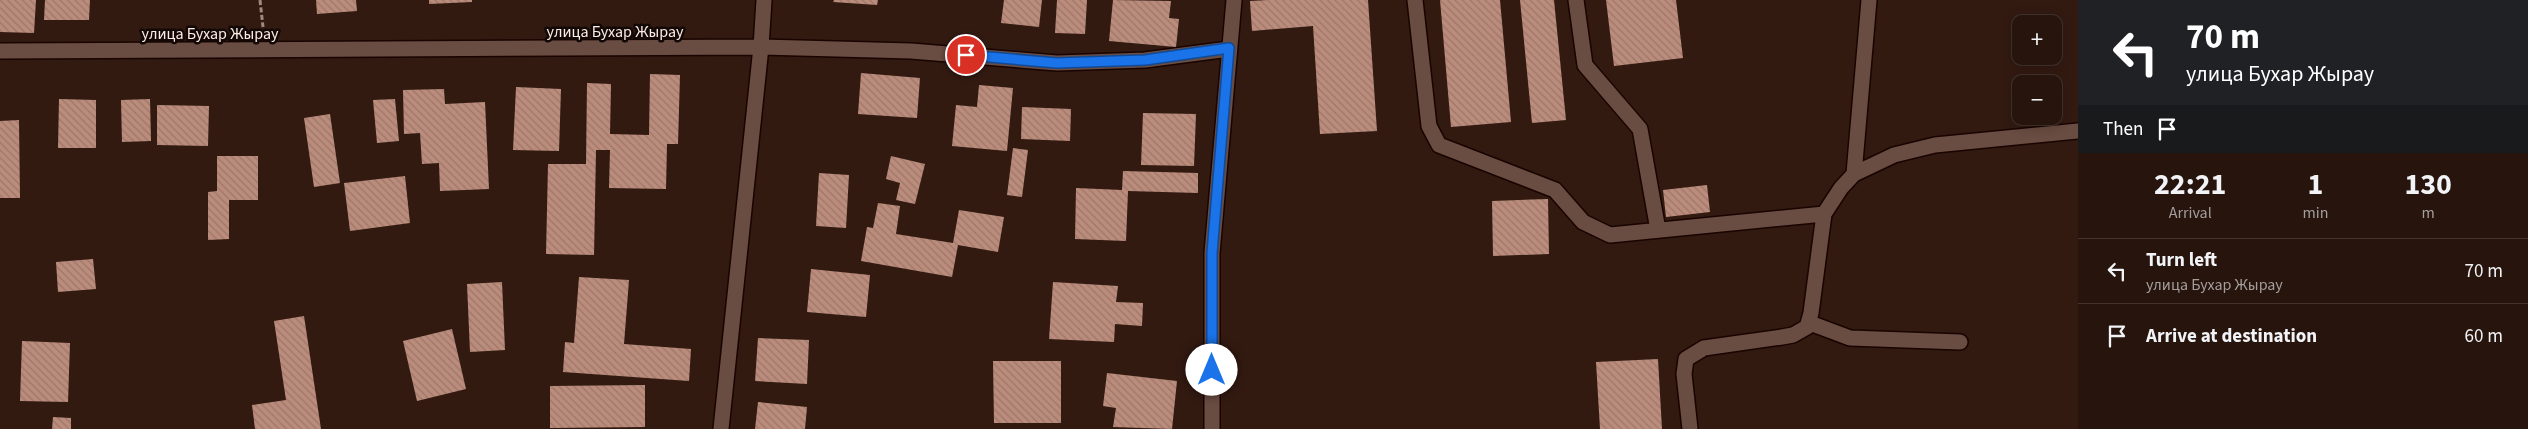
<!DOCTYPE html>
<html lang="en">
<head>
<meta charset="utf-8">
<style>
	body { margin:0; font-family:"Source Sans 3",sans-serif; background:#32211b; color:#f1f3f6; height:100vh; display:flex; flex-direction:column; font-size:19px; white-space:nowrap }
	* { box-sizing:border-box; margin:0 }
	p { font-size:16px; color:#a49e9d }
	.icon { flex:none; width:28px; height:28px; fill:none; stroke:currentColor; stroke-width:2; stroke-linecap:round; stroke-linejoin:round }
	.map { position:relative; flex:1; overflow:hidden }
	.side { display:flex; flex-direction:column; background:#26140d; width:450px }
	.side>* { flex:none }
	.top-card { background:#202124; color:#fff; overflow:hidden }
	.buttons { position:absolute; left:2012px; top:15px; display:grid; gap:10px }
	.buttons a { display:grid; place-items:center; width:50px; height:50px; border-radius:10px; background:#26140d; box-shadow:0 2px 12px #0003,0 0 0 1px #42332e; font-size:25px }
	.pin { position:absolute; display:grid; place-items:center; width:42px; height:42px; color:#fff; margin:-21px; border:2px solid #fff; border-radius:50%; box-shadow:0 1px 5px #0007 }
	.me { position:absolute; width:55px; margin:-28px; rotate:0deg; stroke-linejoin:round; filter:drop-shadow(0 0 4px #0008) }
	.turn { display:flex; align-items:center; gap:18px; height:105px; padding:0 25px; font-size:22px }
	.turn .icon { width:65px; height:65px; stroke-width:2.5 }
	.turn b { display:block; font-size:35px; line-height:42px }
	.then { display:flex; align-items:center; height:48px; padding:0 25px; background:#0003; gap:10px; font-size:19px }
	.eta { display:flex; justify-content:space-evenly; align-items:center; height:85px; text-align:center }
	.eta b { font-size:30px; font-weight:700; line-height:35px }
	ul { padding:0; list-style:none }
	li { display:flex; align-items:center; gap:15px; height:65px; padding:0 25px; border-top:1px solid #42332e }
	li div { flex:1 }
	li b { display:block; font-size:19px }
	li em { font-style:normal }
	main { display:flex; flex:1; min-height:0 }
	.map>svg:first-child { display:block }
</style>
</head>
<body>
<main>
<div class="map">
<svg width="2078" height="429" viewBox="0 0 2078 429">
	<defs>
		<pattern id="building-back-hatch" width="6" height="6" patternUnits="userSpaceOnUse" patternTransform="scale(1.25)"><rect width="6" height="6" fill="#bb8c7b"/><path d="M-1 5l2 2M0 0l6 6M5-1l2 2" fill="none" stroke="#9a776b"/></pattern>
	</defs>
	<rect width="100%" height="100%" fill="#321a11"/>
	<path fill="url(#building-back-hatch)" d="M0 0H36L34 33 0 32Z
		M45 0H90L89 20H44Z
		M316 0H356L357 11 317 14Z
		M429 0H472V2L429 4Z
		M834 0H878L877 5 833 2Z
		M1004 0H1042L1039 27 1001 23Z
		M1057 0H1087L1085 34 1055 33Z
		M1113 0 1171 1 1169 18 1179 19 1176 47 1109 41Z
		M1268 0H1368L1377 131 1320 134 1313 26 1252 31 1250 1Z
		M1440 0H1500L1511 122 1451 127Z
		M1520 0H1554L1566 120 1532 123Z
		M1606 0H1676L1683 58 1614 66Z
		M861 73 920 78 917 118 858 114Z
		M650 74 680 75 678 144H667L666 189 609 188 610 150H596L594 255 546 254 548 164H586L587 83 611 84 610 134 649 135Z
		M979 85 1013 88 1007 151 952 146 956 105 977 107Z
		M516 87 561 89 559 151 513 150Z
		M444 89 445 104 485 102 489 189 440 191 439 163 422 164 420 133 404 134 403 90Z
		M59 99 96 100V148H58Z
		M150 99 151 141 122 142 121 100Z
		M395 99 399 141 377 143 373 100Z
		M157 105 209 106 208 146 157 145Z
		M1022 107 1071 109 1070 141 1021 139Z
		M1143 113 1196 114 1194 166 1141 165Z
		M330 114 340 183 314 187 304 118Z
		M19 120 20 198H0V121Z
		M1013 148 1028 150 1022 197 1007 195Z
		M217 156H258V200H229V239L208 240V192L217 191Z
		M891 156 925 164 915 204 896 200 900 183 886 179Z
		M1123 171 1198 173V193L1128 191 1126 241 1075 239 1076 188 1122 190Z
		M819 173 849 175 846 228 816 226Z
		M405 176 410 223 350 231 344 183Z
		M1707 185 1710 212 1666 217 1663 190Z
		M1548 199 1549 254 1493 256 1492 201Z
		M878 203 900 206 896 234 953 243 959 210 1004 217 998 252 958 245 952 277 861 261 867 227 873 228Z
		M93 259 96 289 58 292 56 262Z
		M811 269 870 275 866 317 807 312Z
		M579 277 629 280 624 344 691 349 689 381 563 372 565 342 574 343Z
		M502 282 505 350 470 352 467 284Z
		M1053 282 1118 286 1116 302 1143 303 1142 326 1115 324 1114 342 1049 339Z
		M304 316 321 429H255L252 405 286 400 274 321Z
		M452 329 466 389 417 401 403 341Z
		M758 338 809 340 807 384 755 381Z
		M22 341 70 343 68 402 20 401Z
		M1658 359 1662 429H1600L1596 362Z
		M993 361H1061V423H994Z
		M1107 373 1177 381 1172 429 1113 427 1116 408 1103 406Z
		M645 385V427L550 428V386Z
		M758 402 807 407 805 429H755Z
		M53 417 71 418V429H52Z"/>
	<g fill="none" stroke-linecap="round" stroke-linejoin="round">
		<defs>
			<path id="minor" d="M1415 0 1429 126 1439 145 1555 190 1583 222 1610 235 1824 214
				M1576 0 1585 65 1640 129 1658 230
				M0 51 761 47 911 51 1057 63 1145 60 1229 49
				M1854 174 1869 0
				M1810 323 1850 338 1960 342
				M721 429 761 47 764 0
				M1212 429V253L1234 0
				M1690 429 1684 374 1686 359 1704 348 1782 337 1793 335 1807 327 1811 313 1824 214 1841 188 1854 174 1894 155 1935 145 2078 131"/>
		</defs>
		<use href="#minor" stroke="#190400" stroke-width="18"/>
		<path stroke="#9e8a82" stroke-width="3" stroke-dasharray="5 2.5" stroke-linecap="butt" d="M260 0 263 27"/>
		<use href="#minor" stroke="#694c42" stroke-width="15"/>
	</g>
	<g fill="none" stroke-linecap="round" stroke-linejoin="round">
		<defs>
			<path id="route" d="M966 55 1057 63 1145 60 1229 48 1212 253V370"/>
		</defs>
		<use href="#route" stroke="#114b97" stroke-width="12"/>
		<use href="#route" stroke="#1a73e8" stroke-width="9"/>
	</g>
	<g text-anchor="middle" stroke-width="5" stroke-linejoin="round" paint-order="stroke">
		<g font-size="16" fill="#feece6" stroke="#120805">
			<text x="615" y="37">улица Бухар Жырау</text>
			<text x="210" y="39">улица Бухар Жырау</text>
		</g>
	</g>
</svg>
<div class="buttons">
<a>+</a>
<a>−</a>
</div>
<div class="pin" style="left:966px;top:55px;background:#d93025"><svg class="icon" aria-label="arrive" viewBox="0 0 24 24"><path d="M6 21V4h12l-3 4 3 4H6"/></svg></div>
<svg class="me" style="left:1212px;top:370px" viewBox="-20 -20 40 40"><circle r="19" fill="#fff"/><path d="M0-13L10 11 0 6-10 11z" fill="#1a73e8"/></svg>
</div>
<section class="side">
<div class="top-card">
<div class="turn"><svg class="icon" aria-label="left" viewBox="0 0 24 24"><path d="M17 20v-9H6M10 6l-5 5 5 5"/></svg><div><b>70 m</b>улица Бухар Жырау</div></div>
<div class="then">Then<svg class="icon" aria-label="arrive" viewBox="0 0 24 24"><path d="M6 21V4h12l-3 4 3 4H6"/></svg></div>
</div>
<div class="eta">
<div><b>22:21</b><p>Arrival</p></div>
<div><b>1</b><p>min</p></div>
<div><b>130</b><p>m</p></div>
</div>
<ul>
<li><svg class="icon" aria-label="left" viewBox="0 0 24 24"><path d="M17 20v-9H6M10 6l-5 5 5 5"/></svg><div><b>Turn left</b><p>улица Бухар Жырау</p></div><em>70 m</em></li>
<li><svg class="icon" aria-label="arrive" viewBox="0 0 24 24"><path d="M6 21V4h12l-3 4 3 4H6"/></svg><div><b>Arrive at destination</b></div><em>60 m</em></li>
</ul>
</section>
</main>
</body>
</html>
